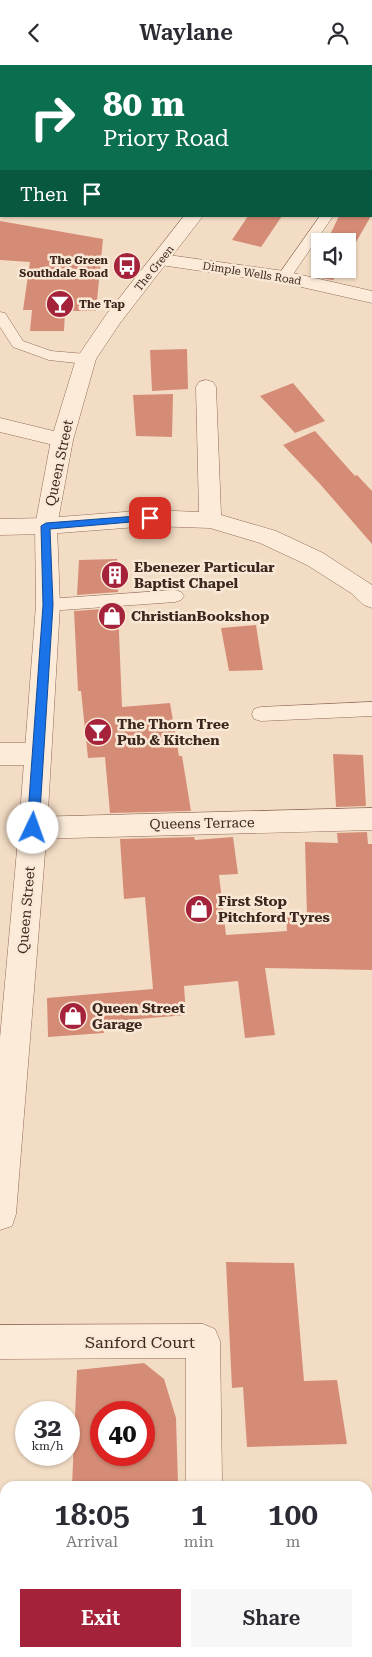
<!DOCTYPE html>
<html lang="en">
<head>
<meta charset="utf-8">
<style>
	body { margin:0; font-family:"Roboto Serif",serif; background:#f7f7f7; color:#2b2b33; height:100vh; display:flex; flex-direction:column; font-size:19px; white-space:nowrap }
	* { box-sizing:border-box; margin:0 }
	p { font-size:16px; color:#7c7c81 }
	.icon { flex:none; width:28px; height:28px; fill:none; stroke:currentColor; stroke-width:2; stroke-linecap:round; stroke-linejoin:round }
	.map { position:relative; flex:1; overflow:hidden }
	.side { position:absolute; left:0px; top:1416px; width:372px; height:176px; display:flex; flex-direction:column; background:#fff; border-radius:15px 15px 0 0; box-shadow:0 1px 4px #0004 }
	.side>* { flex:none }
	.top-card { position:absolute; left:0px; top:0px; width:372px; height:152px; box-shadow:0 1px 4px #0004; background:#0b6e4f; color:#fff; overflow:hidden }
	.controls { position:absolute; left:311px; top:168px; display:grid; gap:10px }
	.controls a { display:grid; place-items:center; width:45px; height:45px; border-radius:0px; background:#fff; box-shadow:0 1px 4px #0004; font-size:25px }
	.speed { position:absolute; left:15px; top:1336px; display:flex; gap:10px; font-size:25px; font-weight:700; text-align:center }
	.speed>* { display:grid; place-content:center; width:65px; height:65px; border-radius:50%; background:#fff; box-shadow:0 1px 4px #0004; line-height:1 }
	.speed small { font-size:12px; font-weight:400 }
	.speed .limit { border:8px solid #d22; background:#fff; color:#111 }
	.pin { position:absolute; display:grid; place-items:center; width:42px; height:42px; color:#fff; margin:-21px; border-radius:10px; box-shadow:0 2px 8px #0006 }
	.me { position:absolute; width:55px; margin:-28px; rotate:3deg; stroke-linejoin:round; filter:drop-shadow(0 0 4px #0008) }
	.turn { display:flex; align-items:center; gap:18px; height:105px; padding:0 20px; font-size:22px }
	.turn .icon { width:65px; height:65px; stroke-width:2.5 }
	.turn b { display:block; font-size:35px; line-height:42px }
	.then { display:flex; align-items:center; height:48px; padding:0 20px; background:#0003; gap:10px; font-size:19px }
	.eta { display:flex; justify-content:space-evenly; align-items:center; height:85px; text-align:center }
	.eta b { font-size:30px; font-weight:600; line-height:35px }
	.cta { display:flex; gap:10px; margin-top:auto; padding:10px 20px }
	.cta a { flex:1; height:58px; border-radius:0px; background:#a5223b; color:#fff; font-size:20px; font-weight:600; line-height:58px; text-align:center }
	.cta a+a { background:#f7f7f7; color:#2b2b33 }
	header { display:flex; justify-content:space-between; align-items:center; height:65px; padding:0 20px; background:#fff; font-size:22px; font-weight:600 }
	.map>svg:first-child { display:block }
</style>
</head>
<body>
<header><svg class="icon" aria-label="back" viewBox="0 0 24 24"><path d="M15 5l-7 7 7 7"/></svg>Waylane<svg class="icon" aria-label="person" viewBox="0 0 24 24"><circle cx="12" cy="8" r="4"/><path d="M4 21q1-7 8-7t8 7"/></svg></header>
<div class="map">
<svg width="372" height="1592" viewBox="0 0 372 1592">
	<rect width="100%" height="100%" fill="#f3dcc4"/>
	<path fill="#d58c76" fill-rule="evenodd" d="M248 151H282L261 182 232 175Z
		M339 151H371L348 191V176H327Z
		M0 156 103 174 96 246H65L64 266H30L32 245H23L30 197 0 195Z
		M320 190V204H340L333 215 321 213 311 207Z
		M187 284 188 324 152 326 150 285Z
		M293 318 325 356 295 368 260 331Z
		M173 329 172 372 136 371 133 330Z
		M315 366 355 411 357 410 372 426V479L320 419 283 380Z
		M117 494 118 527 77 530 79 495Z
		M118 543 122 642 170 638 179 691H182L191 746 110 748 105 692 88 693 81 626H78L74 546Z
		M256 560 263 605 229 606 221 563Z
		M333 689 363 690 366 741 336 742Z
		M367 767 368 779H372V905L265 903 275 970 245 973 238 916 184 921 186 950 103 957 104 968 48 972 47 933 153 924 145 832 124 834 120 774 194 772 195 775 233 772 238 809 219 810 226 870 287 866 286 851H307L305 777 338 778 337 768Z
		M226 1197 294 1198 304 1316 337 1315 347 1379 247 1382 243 1322 232 1323Z
		M144 1298 164 1314 176 1353 178 1418 147 1421H72L77 1305ZM101 1348H144V1390H101Z"/>
	<g fill="none" stroke-linecap="round" stroke-linejoin="round">
		<defs>
			<path id="service" d="M1 7V16L0 17V8Z
				M0 135H1V143H0Z
				M320 151H333L289 215H279L277 212Z
				M0 247 5 248 23 276 51 286 86 289 91 291 93 294 91 297 86 299 49 295 13 282 0 262Z
				M175 525 181 527 184 531 181 535 175 537 48 546 42 545 39 540 42 535 48 534Z
				M372 637V651L261 656 254 654 252 649 254 644 261 642Z"/>
			<path id="minor" d="M161 189 284 206 372 226V238L284 218 154 199 152 195 154 191Z
				M206 315 213 317 216 322 221 450 276 466 323 488 372 520V543L364 540 351 528 307 500 260 478 210 463 150 461 46 469 0 470V454L46 453 150 445 199 447 196 322 199 317Z
				M0 353 70 370 73 375 70 380 62 382 0 367Z
				M0 678H38L47 682 51 689 47 696 38 700H0Z
				M372 743V765L33 774 23 771 19 763 23 755 33 752Z
				M203 1259 215 1264 220 1276 222 1415 220 1421H188L186 1415V1293L0 1294V1260Z"/>
			<path id="tertiary" d="M0 84H1V94H0Z
				M184 151H203L120 258 96 294 73 375 57 461 60 540 47 763 16 1149 12 1161 0 1165V973L19 763 36 540 35 461 51 375 76 294 106 250Z"/>
		</defs>
		<use href="#service" stroke="#906b58" stroke-width="1"/>
		<use href="#minor" stroke="#906b58" stroke-width="1"/>
		<use href="#tertiary" stroke="#906b58" stroke-width="1"/>
		<use href="#service" fill="#fcebd9" fill-rule="evenodd"/>
		<use href="#minor" fill="#fcebd9" fill-rule="evenodd"/>
		<use href="#tertiary" fill="#fcebd9" fill-rule="evenodd"/>
	</g>
	<path fill="#1a73e8" stroke="#114b97" d="M150 450 154 451V455L50 464 53 540 39 763 37 766H29L27 763 43 540 41 461 46 458Z"/>
	<defs>
		<symbol id="bus-disc" viewBox="-11 -11 22 22"><circle r="9.5" fill="#a5223b" stroke="#f9e8d5"/><path d="M-5-6H5V4H4V6H2V4H-2V6H-4V4H-5ZM-3.5-4V0h7V-4ZM-3.5 1.2v1.5H-2V1.2ZM2 1.2v1.5H3.5V1.2Z" fill="#fff"/></symbol>
		<symbol id="bar-disc" viewBox="-11 -11 22 22"><circle r="9.5" fill="#a5223b" stroke="#f9e8d5"/><path d="M-6-5H6L.8 .8V4.5H3.5V6h-7V4.5H-.8V.8Z" fill="#fff"/></symbol>
		<symbol id="building-disc" viewBox="-11 -11 22 22"><circle r="9.5" fill="#a5223b" stroke="#f9e8d5"/><path d="M-4-6H4V6H1V3H-1V6H-4ZM-2.5-4.3h1.7v1.8h-1.7ZM.8-4.3h1.7v1.8H.8ZM-2.5-1h1.7V.8h-1.7ZM.8-1h1.7V.8H.8Z" fill="#fff"/></symbol>
		<symbol id="shop-disc" viewBox="-11 -11 22 22"><circle r="9.5" fill="#a5223b" stroke="#f9e8d5"/><path d="M-5-2.5h2.3a2.7 3.5 0 0 1 5.4 0H5L5.5 6h-11ZM-1.5-2.5h3a1.5 2.3 0 0 0-3 0Z" fill="#fff"/></symbol>
	</defs>
	<g fill-rule="evenodd">
		<use href="#bus-disc" x="111" y="185" width="32" height="32"/>
		<use href="#bar-disc" x="44" y="223" width="32" height="32"/>
		<use href="#building-disc" x="99" y="494" width="32" height="32"/>
		<use href="#shop-disc" x="96" y="535" width="32" height="32"/>
		<use href="#bar-disc" x="82" y="651" width="32" height="32"/>
		<use href="#shop-disc" x="183" y="828" width="32" height="32"/>
		<use href="#shop-disc" x="57" y="935" width="32" height="32"/>
	</g>
	<g text-anchor="middle" stroke-width="5" stroke-linejoin="round" paint-order="stroke">
		<g font-size="11" font-weight="bold" fill="#3e271e" stroke="#f9e8d5" text-anchor="end">
			<text x="108" y="199">The Green<tspan x="108" dy="13">Southdale Road</tspan></text>
			<text x="79" y="243" text-anchor="start">The Tap</text>
		</g>
		<g font-size="11" fill="#3e271e" stroke="#f9e8d5">
			<text transform="translate(154 203) rotate(-51)" y="4">The Green</text>
			<text transform="translate(252 208) rotate(9)" y="4">Dimple Wells Road</text>
		</g>
		<g font-size="14" fill="#3e271e" stroke="#f9e8d5">
			<text transform="translate(59 398) rotate(-78)" y="5">Queen Street</text>
			<text transform="translate(202 758) rotate(-1)" y="5">Queens Terrace</text>
			<text transform="translate(26 845) rotate(-85)" y="5">Queen Street</text>
		</g>
		<g font-size="14" font-weight="bold" fill="#3e271e" stroke="#f9e8d5" text-anchor="start">
			<text x="134" y="507">Ebenezer Particular<tspan x="134" dy="16">Baptist Chapel</tspan></text>
			<text x="131" y="556">ChristianBookshop</text>
			<text x="117" y="664">The Thorn Tree<tspan x="117" dy="16">Pub &amp; Kitchen</tspan></text>
			<text x="218" y="841">First Stop<tspan x="218" dy="16">Pitchford Tyres</tspan></text>
			<text x="92" y="948">Queen Street<tspan x="92" dy="16">Garage</tspan></text>
		</g>
		<g font-size="16" fill="#3e271e" stroke="#f9e8d5">
			<text x="140" y="1283">Sanford Court</text>
		</g>
	</g>
</svg>
<div class="controls">
<a><svg class="icon" aria-label="sound" viewBox="0 0 24 24"><path d="M4 9h4l5-4v14l-5-4H4zM17 9q2 3 0 6"/></svg></a>
</div>
<div class="speed"><div>32<small>km/h</small></div><div class="limit">40</div></div>
<div class="pin" style="left:150px;top:453px;background:#d93025"><svg class="icon" aria-label="arrive" viewBox="0 0 24 24"><path d="M6 21V4h12l-3 4 3 4H6"/></svg></div>
<svg class="me" style="left:33px;top:763px" viewBox="-20 -20 40 40"><circle r="19" fill="#fff"/><path d="M0-13L10 11 0 6-10 11z" fill="#1a73e8"/></svg>
<div class="top-card">
<div class="turn"><svg class="icon" aria-label="right" viewBox="0 0 24 24"><path d="M7 20v-9h11M14 6l5 5-5 5"/></svg><div><b>80 m</b>Priory Road</div></div>
<div class="then">Then<svg class="icon" aria-label="arrive" viewBox="0 0 24 24"><path d="M6 21V4h12l-3 4 3 4H6"/></svg></div>
</div>
<section class="side">
<div class="eta">
<div><b>18:05</b><p>Arrival</p></div>
<div><b>1</b><p>min</p></div>
<div><b>100</b><p>m</p></div>
</div>
<div class="cta"><a>Exit</a><a>Share</a></div>
</section>
</div>
</body>
</html>
